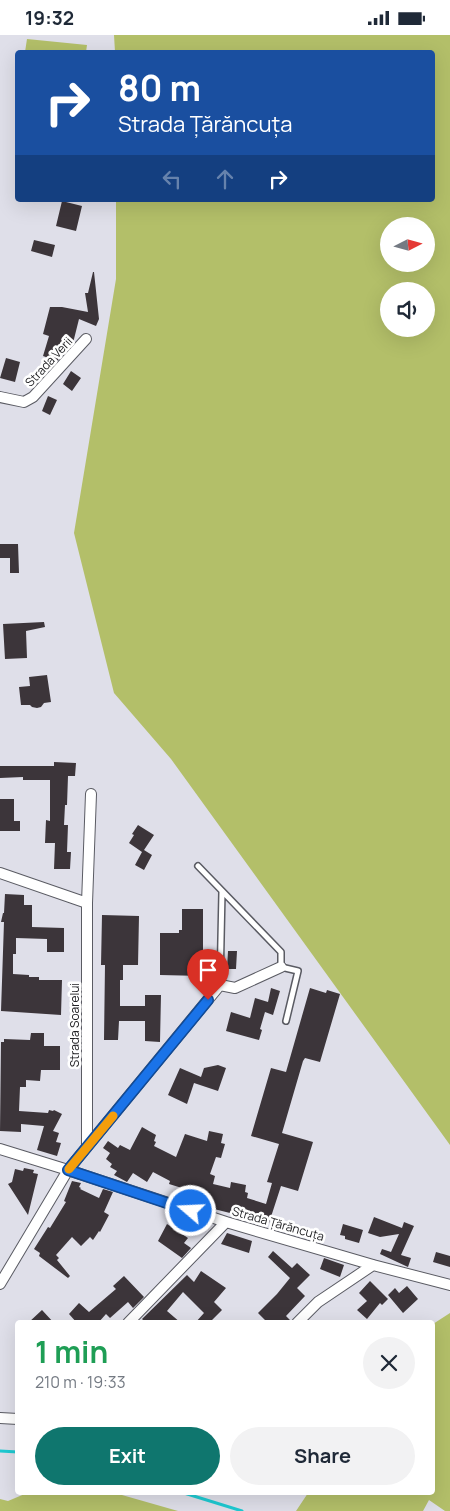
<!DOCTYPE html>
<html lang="en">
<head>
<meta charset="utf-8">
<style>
	body { margin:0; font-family:Manrope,sans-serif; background:#f2f2f3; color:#1f2937; height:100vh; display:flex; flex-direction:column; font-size:19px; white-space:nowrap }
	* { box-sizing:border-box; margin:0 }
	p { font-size:16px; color:#747a83 }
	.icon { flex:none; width:28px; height:28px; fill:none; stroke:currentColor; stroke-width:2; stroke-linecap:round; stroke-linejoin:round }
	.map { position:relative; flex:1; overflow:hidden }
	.side { position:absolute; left:15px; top:1285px; width:420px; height:175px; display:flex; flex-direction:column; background:#fff; border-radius:5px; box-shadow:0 5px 20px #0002 }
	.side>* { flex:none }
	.top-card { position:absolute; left:15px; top:15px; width:420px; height:152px; border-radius:5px; box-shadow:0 5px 20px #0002; background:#1a4fa0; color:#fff; overflow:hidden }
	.needle { width:32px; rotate:84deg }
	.controls { position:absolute; left:380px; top:182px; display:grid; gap:10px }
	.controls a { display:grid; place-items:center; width:55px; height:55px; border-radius:50%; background:#fff; box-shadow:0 5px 20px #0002; font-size:25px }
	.pin { position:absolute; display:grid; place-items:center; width:42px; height:42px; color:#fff; margin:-51px -21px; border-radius:50% 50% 50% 0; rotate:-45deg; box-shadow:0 0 5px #0007 }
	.pin .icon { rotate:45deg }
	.me { position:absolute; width:55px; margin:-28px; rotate:289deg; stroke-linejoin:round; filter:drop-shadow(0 0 4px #0008) }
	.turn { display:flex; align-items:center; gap:18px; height:105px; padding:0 20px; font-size:22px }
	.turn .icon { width:65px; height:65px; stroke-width:2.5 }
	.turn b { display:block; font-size:35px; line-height:42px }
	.lanes { display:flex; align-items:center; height:48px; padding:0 20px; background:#0003; justify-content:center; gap:25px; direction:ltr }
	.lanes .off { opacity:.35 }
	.round { display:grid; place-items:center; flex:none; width:52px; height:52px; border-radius:26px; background:#f2f2f3 }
	.summary { display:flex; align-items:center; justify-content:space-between; height:85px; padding:0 20px }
	h1 { font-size:30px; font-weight:700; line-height:38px; color:#1e9e55 }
	.primary-button { display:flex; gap:10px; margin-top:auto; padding:10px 20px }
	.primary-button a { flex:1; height:58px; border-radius:30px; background:#0f766e; color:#fff; font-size:20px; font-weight:700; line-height:58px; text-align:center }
	.primary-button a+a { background:#f2f2f3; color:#1f2937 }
	.status { display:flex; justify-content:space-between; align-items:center; height:35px; padding:0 25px; background:#fff; direction:ltr }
	.status svg { height:14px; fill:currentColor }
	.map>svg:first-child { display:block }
</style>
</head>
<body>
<div class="status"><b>19:32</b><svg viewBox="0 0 49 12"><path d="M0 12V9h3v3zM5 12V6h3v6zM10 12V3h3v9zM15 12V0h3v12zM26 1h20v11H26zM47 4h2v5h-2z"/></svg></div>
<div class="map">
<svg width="450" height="1476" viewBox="0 0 450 1476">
	<rect width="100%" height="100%" fill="#dfdfe9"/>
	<path fill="#b3bf69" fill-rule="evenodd" d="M114 0H450V1110L171 724 114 658 74 498 116 244V165H432V18L115 17ZM389 191H426V229H389ZM426 256V294H389V256Z
		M27 4 87 10 86 17H25Z
		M450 1278V1476H445L429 1465 423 1476H296L308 1458H432L433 1289Z
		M27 1458H115L178 1476H0V1464L8 1466Z"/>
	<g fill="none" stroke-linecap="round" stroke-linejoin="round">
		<path stroke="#1ecad2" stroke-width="3" d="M0 1416 18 1417
			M184 1458 242 1476"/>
	</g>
	<path fill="#3c353a" d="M62 166 82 171 76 196 56 191Z
		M34 205 55 210 52 222 31 216Z
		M93 237H94L99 284 96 291 79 284 73 308 68 307 64 318 57 326 43 321 49 301 43 299 50 272H62L88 277 85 258H88Z
		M6 323 20 327 15 347 0 343Z
		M71 336 81 343 72 356 63 349Z
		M48 361 57 365 50 380 42 376Z
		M0 509H18L19 538H10V523H0Z
		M44 587 45 592 26 596 27 623 5 624 3 589Z
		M47 640 51 667 44 668 41 672 37 673 32 672 30 670H21L19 652 30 651 29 642Z
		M54 727 76 728 75 741H68L67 770H65L64 790H68L67 817H71L70 834H54L55 808H45L46 785 50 786V745H23V742L0 743V731H54Z
		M0 764H14V786H20V796H0Z
		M138 790 154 800 144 815 152 820 144 835 135 830 142 817 129 808 134 800 132 799Z
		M5 859 24 860V870H32V892L64 893V917H47V904L16 903V919H13V939L29 940V942H39V945H62L61 980 1 976 4 887H1L3 878H4Z
		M182 874H203V941L160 940V898H179V895H182Z
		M102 880 139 881 138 930H123V945H120V971H145V960H161L160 1007 145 1006V986H119L118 1005H104L105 930H101Z
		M228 916H237L236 934H227Z
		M271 953 280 956 273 980 265 977 260 994 262 995 259 1005 226 996 231 977 250 983 255 963 268 967Z
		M310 953 326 958 327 955 340 959 320 1027 305 1023 303 1026 282 1098 313 1107 298 1156 281 1151 269 1188 243 1179 242 1181 198 1170 200 1164 196 1163 198 1158 169 1149 170 1146 153 1137 147 1147 133 1138 127 1147 114 1140 117 1136 110 1132 112 1129 106 1124 110 1118 103 1113 108 1106 118 1113 120 1110 130 1115 142 1092 156 1100 154 1106 156 1107 154 1111 176 1122 185 1099 207 1106 209 1096 223 1099 221 1108 225 1109 221 1123 216 1122 210 1139 215 1141 213 1149 230 1153 231 1147 246 1150 245 1157 248 1158 247 1163 266 1169 272 1148 267 1147 279 1109 251 1101 271 1033 286 1037Z
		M31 998H44V1011H60V1035H41L40 1046 26 1045V1052H20L19 1076 48 1078 49 1075 53 1076 54 1075 62 1079 53 1096 59 1098 56 1107 61 1108 57 1121 37 1115 44 1091 21 1089V1097L0 1096 1 1007H4V1004L30 1005Z
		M218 1030 226 1033 218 1056 194 1048 187 1069 168 1060 180 1033 201 1042 204 1033Z
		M24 1133 34 1135 33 1138 38 1139 28 1180 8 1149 12 1147 15 1134 23 1136Z
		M72 1146 81 1148 79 1152 81 1153 80 1154 99 1163 103 1154 113 1157 104 1177 109 1180 100 1197 99 1196 93 1205 90 1202 81 1211 72 1202 56 1220 59 1223 57 1225 70 1241 68 1243 39 1221 40 1218 34 1214 48 1192 50 1193 66 1167 64 1166Z
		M374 1182 402 1193 404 1187 414 1191 401 1220 411 1223 408 1232 380 1219 382 1214 391 1217 399 1199 380 1202 368 1198Z
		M167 1189 188 1203 184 1208 191 1213 182 1223 158 1206Z
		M343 1189 363 1195 359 1208 345 1204V1201L340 1200Z
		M227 1198 252 1206 249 1218 221 1209Z
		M273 1216 292 1233 297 1228 310 1240 297 1253 305 1261 286 1281 291 1286 290 1288H268L258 1278 277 1259 290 1243 268 1222Z
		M436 1217 450 1221V1232L433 1227Z
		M324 1223 344 1230 340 1242 320 1234Z
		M201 1236 226 1253 214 1267 222 1275 209 1288H195L204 1278 183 1257 167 1276 181 1288H146L142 1284 187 1240 194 1247Z
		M124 1241 144 1262 133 1273 128 1267 110 1283 106 1279 98 1288H77L69 1279 79 1268 89 1277 116 1254 113 1251Z
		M370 1246 388 1264 382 1270 380 1268 367 1284 357 1275 367 1266 359 1258Z
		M407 1251 418 1264 403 1278 388 1260 395 1253 399 1258Z
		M42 1275 54 1288H28Z"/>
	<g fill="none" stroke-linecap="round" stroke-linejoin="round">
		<defs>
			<path id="service" d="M198 831 281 917V932L298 936 286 986
				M220 950 222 857"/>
			<path id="minor" d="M0 362 24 367 33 362 86 304
				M0 838 87 868
				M87 1112V868L91 759
				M0 1114 68 1135 226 1187 373 1230 450 1250
				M0 1249 68 1135 220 950 235 953 281 932
				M128 1288 226 1187
				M297 1288 318 1267 373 1230
				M0 1383 18 1384"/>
		</defs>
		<use href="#service" stroke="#5a5b63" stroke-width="8"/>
		<use href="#minor" stroke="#5a5b63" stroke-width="12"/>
		<use href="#service" stroke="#fff" stroke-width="5"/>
		<use href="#minor" stroke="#fff" stroke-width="10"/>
	</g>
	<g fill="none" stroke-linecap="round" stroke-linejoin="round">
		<defs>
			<path id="route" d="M191 1176 68 1135 208 965"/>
		</defs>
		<use href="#route" stroke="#114b97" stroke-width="12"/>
		<use href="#route" stroke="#1a73e8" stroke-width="9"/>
		<path stroke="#f59e0b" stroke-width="9" d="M69 1134 113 1081"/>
	</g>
	<g text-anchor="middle" stroke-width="5" stroke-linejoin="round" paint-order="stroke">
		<g font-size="12" fill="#212124" stroke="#fff">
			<text transform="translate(49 327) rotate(-47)" y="4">Strada Verii</text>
			<text transform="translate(75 990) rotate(-90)" y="4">Strada Soarelui</text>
			<text transform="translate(278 1189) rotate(16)" y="4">Strada Țărăncuța</text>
		</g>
	</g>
</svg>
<div class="controls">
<a><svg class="needle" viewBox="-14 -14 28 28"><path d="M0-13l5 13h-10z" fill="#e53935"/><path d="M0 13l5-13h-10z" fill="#747a83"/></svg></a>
<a><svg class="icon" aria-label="sound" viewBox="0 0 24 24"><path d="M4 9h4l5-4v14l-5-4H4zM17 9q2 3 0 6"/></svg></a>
</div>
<div class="pin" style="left:208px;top:965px;background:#d93025"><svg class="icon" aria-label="arrive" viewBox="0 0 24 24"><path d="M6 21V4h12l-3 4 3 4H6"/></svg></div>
<svg class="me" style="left:191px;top:1176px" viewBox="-20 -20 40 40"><circle r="17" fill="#1a73e8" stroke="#fff" stroke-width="3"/><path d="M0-11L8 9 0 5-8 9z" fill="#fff"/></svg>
<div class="top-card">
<div class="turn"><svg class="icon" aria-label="right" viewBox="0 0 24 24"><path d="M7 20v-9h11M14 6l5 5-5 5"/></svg><div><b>80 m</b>Strada Țărăncuța</div></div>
<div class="lanes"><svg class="icon off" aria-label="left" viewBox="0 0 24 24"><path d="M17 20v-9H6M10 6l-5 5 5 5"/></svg><svg class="icon off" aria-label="ahead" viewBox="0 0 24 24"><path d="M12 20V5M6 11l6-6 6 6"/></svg><svg class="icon" aria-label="right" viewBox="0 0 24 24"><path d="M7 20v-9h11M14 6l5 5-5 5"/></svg></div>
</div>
<section class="side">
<div class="summary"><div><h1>1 min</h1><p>210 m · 19:33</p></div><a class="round"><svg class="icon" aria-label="close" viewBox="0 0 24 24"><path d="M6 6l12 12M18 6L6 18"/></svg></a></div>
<div class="primary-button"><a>Exit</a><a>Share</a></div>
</section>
</div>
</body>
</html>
